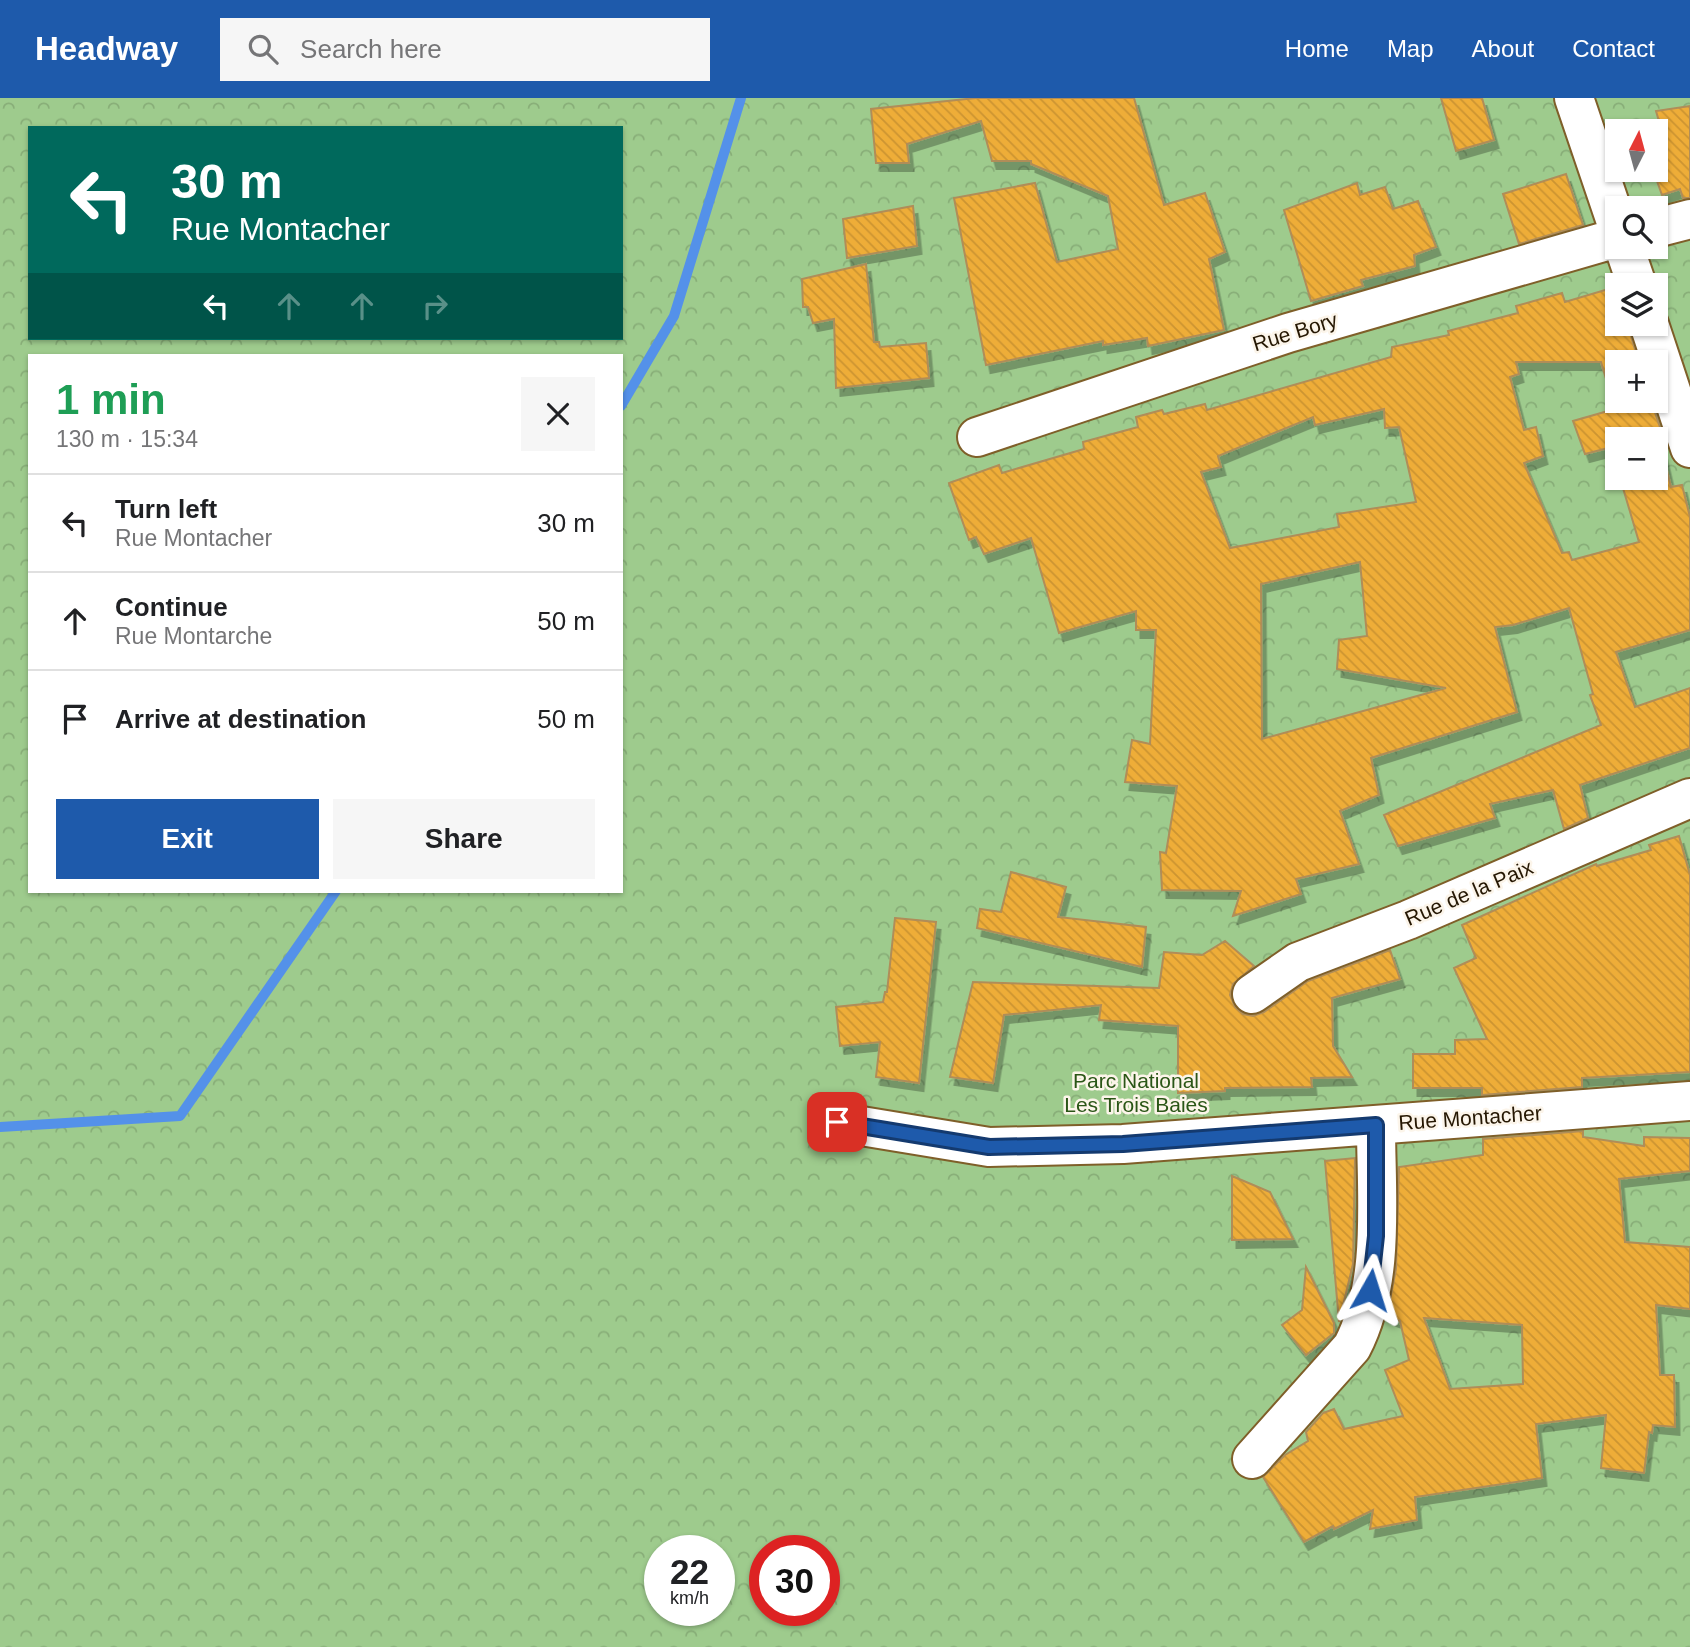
<!DOCTYPE html>
<html lang="en">
<head>
<meta charset="utf-8">
<style>
	body { margin:0; font-family:Helvetica,sans-serif; background:#f6f6f6; color:#202124; height:100vh; display:flex; flex-direction:column; font-size:26px; white-space:nowrap }
	* { box-sizing:border-box; margin:0 }
	p { font-size:23px; color:#757577 }
	.icon { flex:none; width:38px; height:38px; fill:none; stroke:currentColor; stroke-width:2; stroke-linecap:round; stroke-linejoin:round }
	.map { position:relative; flex:1; overflow:hidden }
	.panel { position:absolute; left:28px; top:256px; width:595px; height:539px; display:flex; flex-direction:column; background:#fff; border-radius:0px; box-shadow:0 2px 5px #0004 }
	.panel>* { flex:none }
	.banner { position:absolute; left:28px; top:28px; width:595px; height:214px; border-radius:0px; box-shadow:0 2px 5px #0004; background:#00695c; color:#fff; overflow:hidden }
	.needle { width:46px; rotate:6deg }
	.controls { position:absolute; left:1605px; top:21px; display:grid; gap:14px }
	.controls a { display:grid; place-items:center; width:63px; height:63px; border-radius:0px; background:#fff; box-shadow:0 2px 5px #0004; font-size:35px }
	.speed { position:absolute; left:644px; top:1437px; display:flex; gap:14px; font-size:35px; font-weight:700; text-align:center }
	.speed>* { display:grid; place-content:center; width:91px; height:91px; border-radius:50%; background:#fff; box-shadow:0 2px 5px #0004; line-height:1 }
	.speed small { font-size:18px; font-weight:400 }
	.speed .limit { border:10px solid #d22; background:#fff; color:#111 }
	.pin { position:absolute; display:grid; place-items:center; width:60px; height:60px; color:#fff; margin:-30px; border-radius:14px; box-shadow:0 4px 10px #0006 }
	.me { position:absolute; width:77px; margin:-38px; rotate:6deg; stroke-linejoin:round; filter:drop-shadow(0 0 5px #0008) }
	.turn { display:flex; align-items:center; gap:24px; height:147px; padding:0 28px; font-size:32px }
	.turn .icon { width:91px; height:91px; stroke-width:2.5 }
	.turn b { display:block; font-size:49px; line-height:60px }
	.lanes { display:flex; align-items:center; height:66px; padding:0 28px; background:#0003; justify-content:center; gap:35px; direction:ltr }
	.lanes .off { opacity:.35 }
	.round { display:grid; place-items:center; flex:none; width:74px; height:74px; border-radius:0px; background:#f6f6f6 }
	.summary { display:flex; align-items:center; justify-content:space-between; height:119px; padding:0 28px }
	h1 { font-size:42px; font-weight:700; line-height:52px; color:#1e9e55 }
	.button { display:flex; gap:14px; margin-top:auto; padding:14px 28px }
	.button a { flex:1; height:80px; border-radius:0px; background:#1e5aab; color:#fff; font-size:28px; font-weight:700; line-height:80px; text-align:center }
	.button a+a { background:#f6f6f6; color:#202124 }
	ul { padding:0; list-style:none }
	li { display:flex; align-items:center; gap:21px; height:98px; padding:0 28px; border-top:2px solid #e0e0e0 }
	li div { flex:1 }
	li b { display:block; font-size:26px }
	li em { font-style:normal }
	header { display:flex; align-items:center; gap:42px; box-sizing:border-box; height:98px; padding:0 35px; background:#1e5aab; color:#fff }
	header strong { font-size:33px }
	nav { display:flex; gap:38px; margin-inline-start:auto; font-size:24px }
	.search { width:490px; height:63px; background:#f6f6f6; display:flex; align-items:center; gap:18px; box-sizing:border-box; padding:0 24px; border-radius:0px; color:#757577; font-size:26px }
	.map>svg:first-child { display:block }
</style>
</head>
<body>
<header>
<strong>Headway</strong>
<div class="search"><svg class="icon" aria-label="search" viewBox="0 0 24 24"><circle cx="10" cy="10" r="6"/><path d="M15 15l6 6"/></svg>Search here</div>
<nav><a>Home</a><a>Map</a><a>About</a><a>Contact</a></nav>
</header>
<div class="map">
<svg width="1690" height="1549" viewBox="0 0 1690 1549">
	<defs>
		<pattern id="park-crowns" width="20" height="18" patternUnits="userSpaceOnUse" patternTransform="scale(1.75)"><rect width="20" height="18" fill="#9ecb8d"/><path d="M2 6a3 3 0 1 1 6 0M12 15a3 3 0 1 1 6 0" fill="none" stroke="#88ae78"/></pattern>
		<pattern id="building-back-hatch" width="6" height="6" patternUnits="userSpaceOnUse" patternTransform="scale(1.75)"><rect width="6" height="6" fill="#eead39"/><path d="M-1 5l2 2M0 0l6 6M5-1l2 2" fill="none" stroke="#cc9431"/></pattern>
		<filter id="shadow"><feDropShadow dx="4.5" dy="8" stdDeviation="0" flood-color="#0004"/></filter>
	</defs>
	<rect width="100%" height="100%" fill="#f3cf98"/>
	<path fill="url(#park-crowns)" fill-rule="evenodd" d="M0 0H1690V1549H0ZM30 30H621V240H30ZM1617 33H1656V72H1617ZM1617 110H1656V149H1617ZM1617 187H1656V226H1617ZM30 257H621V793H30ZM1617 264H1656V303H1617ZM1617 341H1656V380H1617ZM660 1452H719V1512H660ZM765 1452H824V1512H765Z"/>
	<g fill="none" stroke-linecap="round" stroke-linejoin="round">
		<path stroke="#5491e9" stroke-width="10" d="M621 308 674 218 741 0
			M0 1029 180 1018 336 793"/>
	</g>
	<path fill="url(#building-back-hatch)" stroke="#b08d58" stroke-width="2" fill-rule="evenodd" filter="url(#shadow)" d="M976 0H1134L1164 107 1205 95 1225 154 1209 161 1224 232 1148 248 1147 240 1103 247V243L986 267 954 100 1035 85 1057 164 1118 151 1108 98 1031 66V63H992L981 23 907 46 909 65H876L871 11Z
		M1441 0H1482L1494 42 1456 53Z
		M1690 8V100H1683L1680 91 1662 97 1653 72 1656 47 1665 44 1656 13Z
		M1566 76 1583 127 1519 146 1503 96Z
		M1357 85 1360 97 1385 89 1393 111 1418 103 1436 149 1414 157 1415 168 1361 182 1363 188 1311 203 1284 112Z
		M913 108 917 148 847 160 843 121Z
		M866 166 874 244H879L880 249 926 245 929 280 836 290 834 221 813 225 808 209H803L802 181Z
		M1615 189 1617 226H1627L1639 264H1617V303H1651L1662 335 1658 336 1671 389 1682 387 1690 419V532L1616 554 1635 609 1690 590V650L1580 687 1588 720 1564 731 1553 692 1490 706 1495 720 1398 748 1384 717 1601 627 1590 597 1593 596 1569 510 1513 527 1495 529 1517 614 1371 660 1379 697 1340 713 1359 766 1296 781 1301 796 1233 818 1241 793 1162 792 1160 754 1166 755 1177 688 1125 684 1132 642 1150 646 1156 532H1136V513L1059 535 1031 440 984 456 976 439 969 442 949 385 999 367 1002 375 1084 351 1083 344 1138 329 1136 319 1162 312 1164 316 1205 306 1207 312 1391 259 1392 249 1449 237 1448 233 1518 215 1516 208 1562 195 1565 204ZM1516 264H1601L1615 311 1573 323 1585 356 1612 349 1617 368V341H1656V380H1620L1639 444 1572 462 1569 454 1562 455 1524 365 1543 358 1536 329 1524 332 1510 279 1519 276ZM1384 311 1385 330 1399 329 1416 404 1337 416 1339 429 1230 450 1201 374 1221 369 1218 358 1313 319 1315 327ZM1360 464 1367 538 1339 542 1337 571 1446 590 1262 641 1261 486Z
		M1679 738 1690 777V974L1582 980V989L1482 997V990H1413V956H1455V942L1487 941 1454 870 1476 860 1462 827 1596 766 1597 768 1651 752 1649 747Z
		M1011 774 1066 789 1058 819 1146 829 1142 869 977 830 980 811 1001 814Z
		M895 820 936 824 919 985 876 979 880 944 840 948 836 909 883 904 885 894H887Z
		M1225 843 1254 868 1233 886 1230 897 1235 909 1243 916 1253 918 1264 914 1308 883 1390 852 1400 881 1332 900 1333 948 1352 979 1311 980 1312 989 1225 990V993L1178 995V928L1099 922 1101 907 1004 917 993 985 950 979 973 884 1159 890 1164 854 1202 857Z
		M1583 1033V1039L1644 1048V1039L1690 1040V1073L1619 1081 1625 1144 1690 1149V1211L1656 1207 1660 1277H1674L1675 1329 1653 1327 1652 1335 1649 1334 1644 1375 1601 1370 1606 1317 1536 1326 1542 1380 1415 1399 1417 1422 1370 1431 1373 1412 1334 1431 1333 1428 1304 1444 1263 1379 1285 1357 1308 1343 1306 1334 1323 1315 1334 1311 1344 1331 1403 1318 1385 1272 1409 1262 1400 1223 1387 1218 1396 1171 1399 1069 1483 1057V1041ZM1424 1220 1522 1227 1523 1286 1450 1291Z
		M1355 1060 1353 1166 1339 1224 1325 1063Z
		M1232 1078 1270 1094 1293 1141 1232 1142Z
		M1306 1169 1334 1225V1235L1306 1257 1282 1227 1302 1212Z"/>
	<g fill="none" stroke-linecap="round" stroke-linejoin="round">
		<defs>
			<path id="minor" d="M1574 0 1617 127
				M1656 130 1690 121
				M1624 149 1637 187
				M1649 226 1690 350
				M977 339 1288 235 1617 140
				M1252 896 1298 864 1408 822 1690 700
				M837 1024 989 1049 1123 1046 1690 1003
				M1252 1361 1352 1249C1386 1184 1376 1098 1376 1027"/>
		</defs>
		<use href="#minor" stroke="#7f5f29" stroke-width="42"/>
		<use href="#minor" stroke="#fff" stroke-width="38"/>
	</g>
	<g fill="none" stroke-linecap="round" stroke-linejoin="round">
		<defs>
			<path id="route" d="M837 1024 989 1049 1123 1046 1376 1027V1138L1370 1192"/>
		</defs>
		<use href="#route" stroke="#143a6f" stroke-width="18"/>
		<use href="#route" stroke="#1e5aab" stroke-width="12"/>
	</g>
	<g text-anchor="middle" stroke-width="5" stroke-linejoin="round" paint-order="stroke">
		<g font-size="21" fill="#251703" stroke="#fcf5ea">
			<text transform="translate(1295 234) rotate(-17)" y="7">Rue Bory</text>
			<text transform="translate(1469 795) rotate(-23)" y="7">Rue de la Paix</text>
			<text transform="translate(1470 1020) rotate(-4)" y="7">Rue Montacher</text>
		</g>
		<g font-size="21" fill="#2a5616" stroke="#fcf5ea">
			<text x="1136" y="990">Parc National<tspan x="1136" dy="24">Les Trois Baies</tspan></text>
		</g>
	</g>
</svg>
<div class="controls">
<a><svg class="needle" viewBox="-14 -14 28 28"><path d="M0-13l5 13h-10z" fill="#e53935"/><path d="M0 13l5-13h-10z" fill="#757577"/></svg></a>
<a><svg class="icon" aria-label="search" viewBox="0 0 24 24"><circle cx="10" cy="10" r="6"/><path d="M15 15l6 6"/></svg></a>
<a><svg class="icon" aria-label="layers" viewBox="0 0 24 24"><path d="M12 4l9 5-9 5-9-5zM3 14l9 5 9-5"/></svg></a>
<a>+</a>
<a>−</a>
</div>
<div class="speed"><div>22<small>km/h</small></div><div class="limit">30</div></div>
<div class="pin" style="left:837px;top:1024px;background:#d93025"><svg class="icon" aria-label="arrive" viewBox="0 0 24 24"><path d="M6 21V4h12l-3 4 3 4H6"/></svg></div>
<svg class="me" style="left:1370px;top:1192px" viewBox="-20 -20 40 40"><path d="M0-17L14 15 0 8-14 15z" fill="#1e5aab" stroke="#fff" stroke-width="4"/></svg>
<div class="banner">
<div class="turn"><svg class="icon" aria-label="left" viewBox="0 0 24 24"><path d="M17 20v-9H6M10 6l-5 5 5 5"/></svg><div><b>30 m</b>Rue Montacher</div></div>
<div class="lanes"><svg class="icon" aria-label="left" viewBox="0 0 24 24"><path d="M17 20v-9H6M10 6l-5 5 5 5"/></svg><svg class="icon off" aria-label="ahead" viewBox="0 0 24 24"><path d="M12 20V5M6 11l6-6 6 6"/></svg><svg class="icon off" aria-label="ahead" viewBox="0 0 24 24"><path d="M12 20V5M6 11l6-6 6 6"/></svg><svg class="icon off" aria-label="right" viewBox="0 0 24 24"><path d="M7 20v-9h11M14 6l5 5-5 5"/></svg></div>
</div>
<section class="panel">
<div class="summary"><div><h1>1 min</h1><p>130 m · 15:34</p></div><a class="round"><svg class="icon" aria-label="close" viewBox="0 0 24 24"><path d="M6 6l12 12M18 6L6 18"/></svg></a></div>
<ul>
<li><svg class="icon" aria-label="left" viewBox="0 0 24 24"><path d="M17 20v-9H6M10 6l-5 5 5 5"/></svg><div><b>Turn left</b><p>Rue Montacher</p></div><em>30 m</em></li>
<li><svg class="icon" aria-label="ahead" viewBox="0 0 24 24"><path d="M12 20V5M6 11l6-6 6 6"/></svg><div><b>Continue</b><p>Rue Montarche</p></div><em>50 m</em></li>
<li><svg class="icon" aria-label="arrive" viewBox="0 0 24 24"><path d="M6 21V4h12l-3 4 3 4H6"/></svg><div><b>Arrive at destination</b></div><em>50 m</em></li>
</ul>
<div class="button"><a>Exit</a><a>Share</a></div>
</section>
</div>
</body>
</html>
